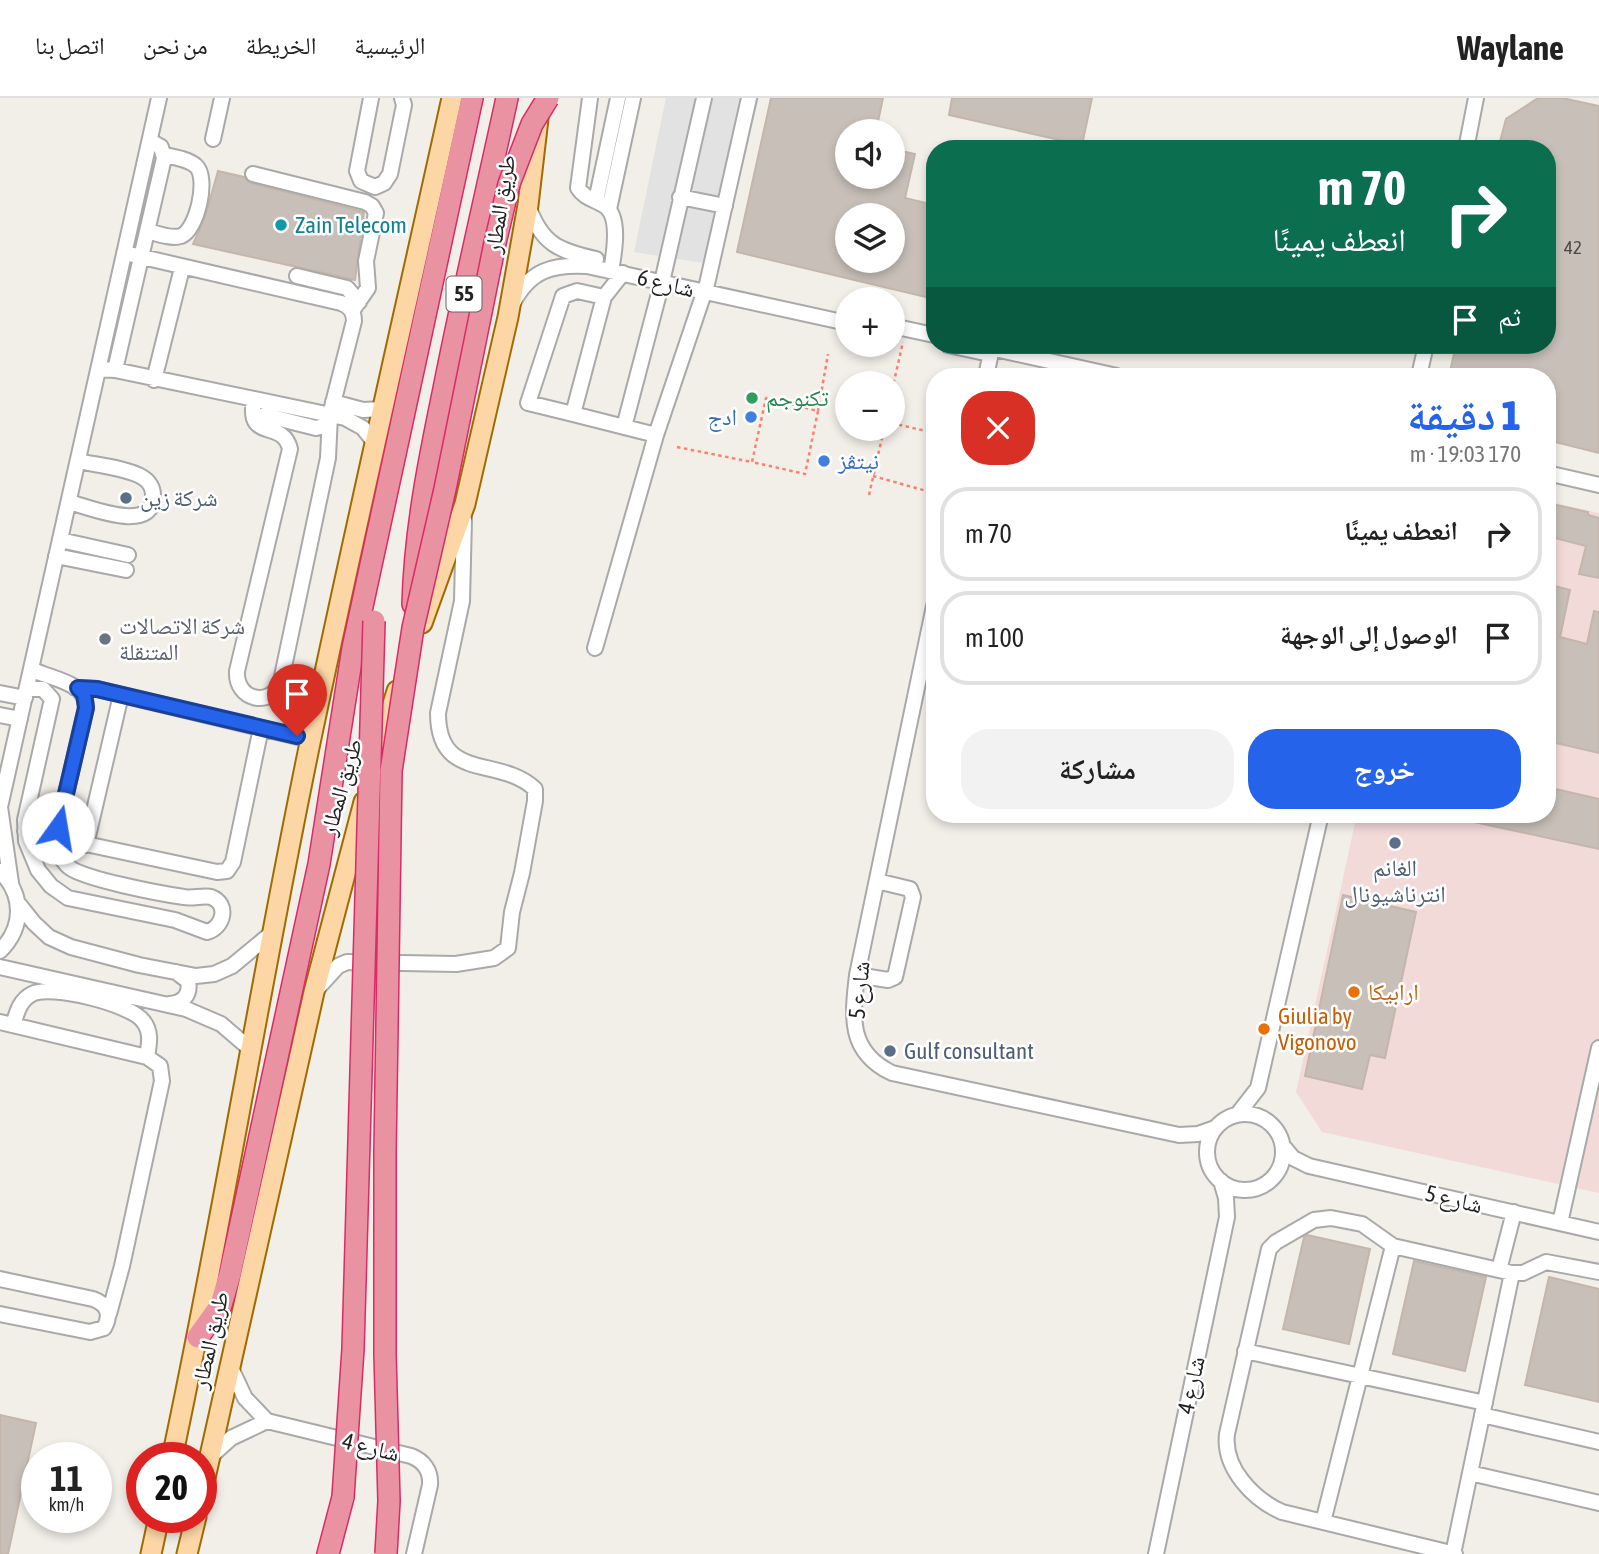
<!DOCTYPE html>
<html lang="ar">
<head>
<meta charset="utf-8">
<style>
	body { margin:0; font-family:"Asap Condensed","Noto Naskh Arabic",sans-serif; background:#f2f2f2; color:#222; direction:rtl; height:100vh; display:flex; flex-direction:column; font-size:26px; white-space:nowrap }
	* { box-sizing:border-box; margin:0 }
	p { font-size:23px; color:#767676 }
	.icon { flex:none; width:38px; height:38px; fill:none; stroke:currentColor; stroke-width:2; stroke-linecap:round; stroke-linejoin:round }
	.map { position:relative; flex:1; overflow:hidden; direction:ltr }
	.side { position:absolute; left:926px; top:270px; width:630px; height:455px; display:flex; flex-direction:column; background:#fff; border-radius:28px; box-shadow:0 4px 10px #0003; direction:rtl }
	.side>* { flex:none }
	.guide { position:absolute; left:926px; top:42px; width:630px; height:214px; border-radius:28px; box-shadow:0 4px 10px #0003; direction:rtl; background:#0b6e4f; color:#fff; overflow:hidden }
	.controls { position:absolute; left:835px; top:21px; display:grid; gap:14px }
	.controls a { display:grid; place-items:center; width:70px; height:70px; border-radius:50%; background:#fff; box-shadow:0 4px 10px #0003; font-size:35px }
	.speed { position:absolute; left:21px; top:1344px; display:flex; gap:14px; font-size:35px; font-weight:700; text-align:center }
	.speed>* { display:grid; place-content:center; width:91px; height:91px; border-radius:50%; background:#fff; box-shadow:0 4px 10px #0003; line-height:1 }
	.speed small { font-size:18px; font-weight:400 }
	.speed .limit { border:10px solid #d22; background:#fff; color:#111 }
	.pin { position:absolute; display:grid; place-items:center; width:60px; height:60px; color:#fff; margin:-72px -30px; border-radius:50% 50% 50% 0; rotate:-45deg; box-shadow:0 0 7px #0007 }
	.pin .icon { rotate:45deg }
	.me { position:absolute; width:77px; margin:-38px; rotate:13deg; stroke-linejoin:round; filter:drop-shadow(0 0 5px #0008) }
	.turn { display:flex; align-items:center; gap:24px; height:147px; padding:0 35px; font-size:32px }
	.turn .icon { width:91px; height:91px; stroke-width:2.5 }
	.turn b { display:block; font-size:49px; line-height:60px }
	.then { display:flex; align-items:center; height:66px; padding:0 35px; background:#0003; gap:14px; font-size:26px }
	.round { display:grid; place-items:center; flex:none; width:74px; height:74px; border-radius:28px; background:#f2f2f2 }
	.overview { display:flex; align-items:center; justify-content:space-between; height:119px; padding:0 35px }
	h1 { font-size:42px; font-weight:800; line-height:52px; color:#2563eb }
	.primary-button { display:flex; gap:14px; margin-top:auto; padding:14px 35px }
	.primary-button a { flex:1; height:80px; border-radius:28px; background:#2563eb; color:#fff; font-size:28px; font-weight:800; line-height:80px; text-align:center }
	.primary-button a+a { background:#f2f2f2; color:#222 }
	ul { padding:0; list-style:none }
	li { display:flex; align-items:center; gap:21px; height:94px; margin:0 14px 10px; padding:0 21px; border:4px solid #e0e0e0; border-radius:28px }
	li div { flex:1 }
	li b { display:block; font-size:26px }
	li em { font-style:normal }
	header { display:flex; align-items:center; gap:42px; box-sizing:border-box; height:98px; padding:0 35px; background:#fff; border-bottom:2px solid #e0e0e0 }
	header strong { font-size:33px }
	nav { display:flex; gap:38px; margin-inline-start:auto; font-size:24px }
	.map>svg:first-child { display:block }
</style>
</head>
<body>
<header>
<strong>Waylane</strong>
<nav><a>الرئيسية</a><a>الخريطة</a><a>من نحن</a><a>اتصل بنا</a></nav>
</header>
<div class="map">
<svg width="1599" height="1456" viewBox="0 0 1599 1456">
	<rect width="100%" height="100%" fill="#f2efe9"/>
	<path fill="#f2dad9" d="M1547 403 1599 415V1095L1322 1034 1296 994 1357 716H1547Z"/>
	<path fill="#e2e2e2" d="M666 0H759L716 167 634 154Z"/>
	<path fill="#c7bfb8" stroke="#c4b6ab" stroke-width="2" fill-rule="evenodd" d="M771 0H883L876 33H847V79H892V51L915 56 905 100 934 107V201L737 154ZM847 117H892V163H847Z
		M952 0H1092L1082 47 949 17Z
		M1538 0H1562L1599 8V355L1547 342V278H1449L1456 247H1547V51H1498L1506 21Z
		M218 73 244 79 251 85 364 114 355 182 193 146 205 119Z
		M1547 405 1588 414V417L1599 420V480L1579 476 1586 448 1547 438Z
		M1547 486 1570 492 1560 539 1587 546 1594 513 1599 514V655L1547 643Z
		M1547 689 1599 701V751L1460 721 1461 716H1547Z
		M1343 797 1416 814 1385 960 1370 957 1362 991 1305 978Z
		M1307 1137 1370 1151 1349 1246 1283 1231 1304 1139Z
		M1414 1163 1486 1179 1465 1273 1393 1256Z
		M1549 1179 1599 1191V1304L1525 1287Z
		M0 1317 36 1325 8 1456H0Z"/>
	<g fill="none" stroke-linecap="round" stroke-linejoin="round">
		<defs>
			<path id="minor" d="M371 0 357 73 361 83 375 89 384 85 390 76 404 7 402 0
				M590 0 578 90C585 101 595 101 605 108 621 119 614 156 611 173
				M213 41 222 0
				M1466 51 1476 0
				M253 76 365 104 372 108 376 115 366 163 368 190 352 213
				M680 99 725 108
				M596 103 618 0
				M528 107C541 146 559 153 596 161
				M609 111 633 0
				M148 133C158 136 171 141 181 138 197 132 209 80 196 68 188 61 174 59 164 57
				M125 155 341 205C350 208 354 214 354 223L330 317 328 360 281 583C271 611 235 602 237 573L290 351C283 320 246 345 254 302
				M623 175 604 199 573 316 656 337
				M297 178 347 190 359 204
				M513 205C530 172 553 166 587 168L847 225
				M892 228 934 237
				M948 247 985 255
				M977 247 1117 278
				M99 271 115 272 345 320 363 330 376 346
				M115 272 164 60 161 49 150 43
				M986 278 992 250
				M1419 278 1426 247
				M154 282 182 170
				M333 304 363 312 383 311
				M573 316 528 305 563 198 577 193 604 199
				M264 317 316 330 328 327
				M624 329 662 184 704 0
				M1547 375 1599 387
				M69 404C89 409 155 437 153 397 153 390 149 383 142 379 127 370 96 367 78 363
				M60 442 128 457
				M56 458 126 472
				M934 508 857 877C852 919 848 954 892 975L1179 1037 1198 1036 1215 1030
				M595 550 656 337 707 186 749 0
				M75 590 97 591 311 642
				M27 591H43L52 601 25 722 26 743 38 772 51 788 68 800 175 822 207 834C223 830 230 806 211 799 203 797 192 801 184 799 162 796 83 781 69 769 59 760 56 748 57 735L86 609C87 584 50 581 31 571
				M0 595 25 600
				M0 617 20 621
				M0 709 159 0
				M0 709 11 785
				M25 733 217 774 227 773 233 764 261 630
				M86 747 121 597
				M0 773C24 797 24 829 0 853
				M18 805 34 825 49 839 71 849 139 867 196 878 214 876 232 868 273 834
				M0 869 186 911 221 926 249 950
				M857 877 888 882 895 879 913 799 910 791 877 783
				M317 891 338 868 347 864 456 866 494 860 508 850 512 814 522 775 535 703V691C499 657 438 685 438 615L462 503 464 421
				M169 906C183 905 191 897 188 883L176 874
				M0 924 147 959 160 968 162 983 122 1168 109 1216
				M13 927C17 914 20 902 32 896 50 886 131 906 143 923 152 934 149 946 147 959
				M1207 1054a38 38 0 1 1 76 0a38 38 0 1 1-76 0Z
				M1237 1017 1258 990 1321 716
				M1283 1048 1293 1060 1309 1068 1599 1134
				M1560 1125 1599 950
				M1499 1172 1514 1114
				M0 1181 93 1201C107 1206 112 1216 104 1230L90 1234 0 1216
				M1245 1253 1485 1305
				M231 1270 245 1300 267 1323 411 1358C424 1363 431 1373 430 1387L414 1456
				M1482 1317 1599 1344
				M211 1358 231 1340 267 1323
				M1470 1375 1599 1405
				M1323 1424 1393 1148
				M1156 1456 1227 1119 1226 1100 1221 1083
				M1453 1456 1512 1175
				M1455 1456 1282 1414C1253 1401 1223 1370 1227 1336L1269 1151 1276 1144 1314 1122 1331 1120 1362 1126 1393 1148 1512 1175H1523L1546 1164 1599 1174"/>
			<path id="major" d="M422 525 465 406 508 219 528 107 538 21
				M374 668 397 593
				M172 1360C223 1121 261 880 311 640 356 426 405 213 452 0
				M201 1398 314 894 364 704
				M151 1456 159 1419
				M187 1456 196 1419"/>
			<path id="highway" d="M413 506C415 433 429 363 444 291 463 194 486 97 507 0
				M198 1239 221 1207 230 1176 319 766 353 550 472 0
				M328 1456 343 1399"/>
		</defs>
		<use href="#minor" stroke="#a9a9a9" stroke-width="18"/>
		<use href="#major" stroke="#a06b00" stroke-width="23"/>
		<use href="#highway" stroke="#dc2a67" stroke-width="24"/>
		<path stroke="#fa8072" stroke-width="2.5" stroke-dasharray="3.5 3.5" stroke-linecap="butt" d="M892 292 903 244
			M818 313 805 376 752 364 766 300 818 313 828 256
			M892 325 934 335
			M677 349 752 364
			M873 378 934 395
			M869 397 884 331"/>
		<use href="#minor" stroke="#fff" stroke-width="14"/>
		<use href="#major" stroke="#fcd6a4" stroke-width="19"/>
		<use href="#highway" stroke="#e892a2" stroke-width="21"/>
		<defs>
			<path id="highway-bridge" d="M343 1399 353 1251 374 523
				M386 1456 389 1403 385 1256V1054L391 673 413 530 445 391 495 145 509 86 532 26 548 0"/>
		</defs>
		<use href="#highway-bridge" stroke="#dc2a67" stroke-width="24" stroke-linecap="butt"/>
		<use href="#highway-bridge" stroke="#e892a2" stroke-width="21"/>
	</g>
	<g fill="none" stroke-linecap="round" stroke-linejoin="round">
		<defs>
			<path id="route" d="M58 730 86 610 84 596 78 590 97 591 297 638"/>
		</defs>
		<use href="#route" stroke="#184099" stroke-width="18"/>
		<use href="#route" stroke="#2563eb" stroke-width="12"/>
	</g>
	<circle fill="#0f9aa8" stroke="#fff" stroke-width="2.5" cx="281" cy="127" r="7"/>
	<circle fill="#2e9e5b" stroke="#fff" stroke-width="2.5" cx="752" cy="300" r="7"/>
	<g fill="#3f7fe0" stroke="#fff" stroke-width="2.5">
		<circle cx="751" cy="319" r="7"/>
		<circle cx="824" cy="363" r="7"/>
	</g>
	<g fill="#5c6f8a" stroke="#fff" stroke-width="2.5">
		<circle cx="126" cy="400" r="7"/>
		<circle cx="1395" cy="745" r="7"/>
		<circle cx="890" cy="953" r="7"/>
	</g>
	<circle fill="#6b7280" stroke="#fff" stroke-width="2.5" cx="105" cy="541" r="7"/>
	<g fill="#e8710a" stroke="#fff" stroke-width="2.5">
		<circle cx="1354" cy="894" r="7"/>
		<circle cx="1264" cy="931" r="7"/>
	</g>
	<g text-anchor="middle" stroke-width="5" stroke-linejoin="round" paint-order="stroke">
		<g font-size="19" fill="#4b4948">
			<text x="1573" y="156">42</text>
		</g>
		<rect fill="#fff" stroke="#646464" stroke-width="2" x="446.5" y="178.5" width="35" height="35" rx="5"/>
		<g font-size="21" font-weight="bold" fill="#222">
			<text x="464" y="203">55</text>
		</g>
		<g font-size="23" fill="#222" stroke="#fff">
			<text transform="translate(500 106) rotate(-81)" y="8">طريق المطار</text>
			<text transform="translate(666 185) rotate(13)" y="8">شارع 6</text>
			<text transform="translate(341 689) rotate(-74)" y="8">طريق المطار</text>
			<text transform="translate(859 892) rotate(-85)" y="8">شارع 5</text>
			<text transform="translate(1454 1101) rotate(13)" y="8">شارع 5</text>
			<text transform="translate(210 1242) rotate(-77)" y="8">طريق المطار</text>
			<text transform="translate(1191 1287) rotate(-78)" y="8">شارع 4</text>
			<text transform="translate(371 1349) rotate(14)" y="8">شارع 4</text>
		</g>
		<g font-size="23" fill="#0d838f" stroke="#fff" text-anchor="start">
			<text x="295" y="135">Zain Telecom</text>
		</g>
		<g font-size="23" fill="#27864d" stroke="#fff" text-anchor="start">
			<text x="766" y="308">تكنوجم</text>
		</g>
		<g font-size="23" fill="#366cbe" stroke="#fff" text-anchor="end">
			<text x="737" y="327">ادج</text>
			<text x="838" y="371" text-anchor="start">نيتڤز</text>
		</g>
		<g font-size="23" fill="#4e5e75" stroke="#fff" text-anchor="start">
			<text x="140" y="408">شركة زين</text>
			<text x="1395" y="778" text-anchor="middle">الغانم<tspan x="1395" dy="26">انترناشيونال</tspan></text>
			<text x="904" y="961">Gulf consultant</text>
		</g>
		<g font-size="23" fill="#5b616d" stroke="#fff" text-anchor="start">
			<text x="119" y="536">شركة الاتصالات<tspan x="119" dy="26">المتنقلة</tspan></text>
		</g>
		<g font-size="23" fill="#c56008" stroke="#fff" text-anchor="start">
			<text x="1368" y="902">ارابيكا</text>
			<text x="1278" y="926">Giulia by<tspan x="1278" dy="26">Vigonovo</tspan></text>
		</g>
	</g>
</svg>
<div class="controls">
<a><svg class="icon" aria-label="sound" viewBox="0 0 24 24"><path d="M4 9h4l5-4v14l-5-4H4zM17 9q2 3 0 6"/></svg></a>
<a><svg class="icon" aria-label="layers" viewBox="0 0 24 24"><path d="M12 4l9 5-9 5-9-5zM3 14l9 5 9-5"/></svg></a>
<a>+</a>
<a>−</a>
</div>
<div class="speed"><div>11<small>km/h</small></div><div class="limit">20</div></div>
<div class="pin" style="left:297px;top:638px;background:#d93025"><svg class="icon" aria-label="arrive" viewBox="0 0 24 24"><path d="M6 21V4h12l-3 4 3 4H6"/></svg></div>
<svg class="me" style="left:58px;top:730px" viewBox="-20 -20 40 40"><circle r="19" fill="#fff"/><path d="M0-13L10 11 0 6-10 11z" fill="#2563eb"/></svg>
<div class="guide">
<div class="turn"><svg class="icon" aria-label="right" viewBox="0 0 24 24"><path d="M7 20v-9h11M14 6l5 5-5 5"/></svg><div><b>70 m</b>انعطف يمينًا</div></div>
<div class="then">ثم<svg class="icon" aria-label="arrive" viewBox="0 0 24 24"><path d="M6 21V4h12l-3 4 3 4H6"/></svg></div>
</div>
<section class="side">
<div class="overview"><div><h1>1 دقيقة</h1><p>170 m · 19:03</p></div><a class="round" style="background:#d93025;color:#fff"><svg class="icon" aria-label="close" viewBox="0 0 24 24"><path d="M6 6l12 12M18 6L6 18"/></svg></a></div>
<ul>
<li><svg class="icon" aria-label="right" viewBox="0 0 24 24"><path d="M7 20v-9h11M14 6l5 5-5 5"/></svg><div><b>انعطف يمينًا</b></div><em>70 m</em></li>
<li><svg class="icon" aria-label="arrive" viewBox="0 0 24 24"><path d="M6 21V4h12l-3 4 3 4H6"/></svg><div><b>الوصول إلى الوجهة</b></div><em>100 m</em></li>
</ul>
<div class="primary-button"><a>خروج</a><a>مشاركة</a></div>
</section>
</div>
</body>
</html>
